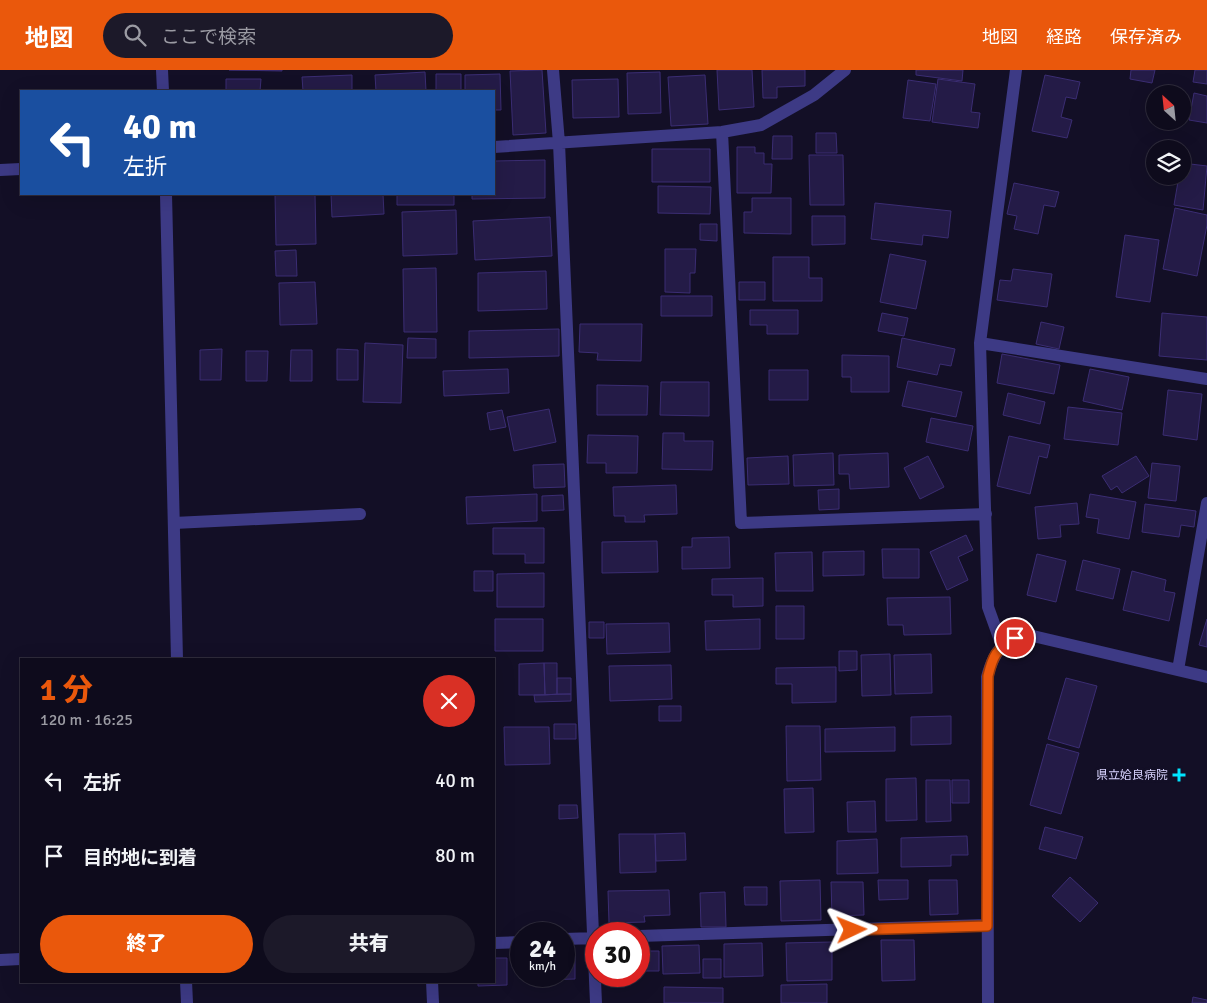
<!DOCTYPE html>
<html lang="ja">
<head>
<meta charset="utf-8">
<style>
	body { margin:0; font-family:Signika,"Noto Sans JP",sans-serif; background:#1c1929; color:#f1f3f6; height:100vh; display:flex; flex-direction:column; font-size:19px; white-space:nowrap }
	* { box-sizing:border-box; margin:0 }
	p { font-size:16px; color:#9b9ba3 }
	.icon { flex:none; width:28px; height:28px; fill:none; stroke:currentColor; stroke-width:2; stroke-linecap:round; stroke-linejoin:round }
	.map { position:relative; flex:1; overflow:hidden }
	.details { position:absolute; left:20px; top:588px; width:475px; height:325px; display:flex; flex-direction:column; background:#0e0b1c; border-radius:0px; box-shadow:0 5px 20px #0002,0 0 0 1px #2e2b3b }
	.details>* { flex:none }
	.top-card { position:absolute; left:20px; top:20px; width:475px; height:105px; border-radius:0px; box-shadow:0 5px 20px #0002,0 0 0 1px #2e2b3b; background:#1a4fa0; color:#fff; overflow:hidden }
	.needle { width:32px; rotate:333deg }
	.buttons { position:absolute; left:1146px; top:15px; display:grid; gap:10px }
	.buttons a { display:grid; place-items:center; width:45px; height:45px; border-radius:50%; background:#0e0b1c; box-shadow:0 5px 20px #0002,0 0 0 1px #2e2b3b; font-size:25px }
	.speed { position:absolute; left:510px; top:852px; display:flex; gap:10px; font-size:25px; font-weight:700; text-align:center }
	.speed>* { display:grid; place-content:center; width:65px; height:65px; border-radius:50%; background:#0e0b1c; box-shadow:0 5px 20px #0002,0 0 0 1px #2e2b3b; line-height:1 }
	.speed small { font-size:12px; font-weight:400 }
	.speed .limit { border:8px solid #d22; background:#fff; color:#111 }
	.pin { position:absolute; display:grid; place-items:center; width:42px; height:42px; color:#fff; margin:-21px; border:2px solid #fff; border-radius:50%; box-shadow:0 1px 5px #0007 }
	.me { position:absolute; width:55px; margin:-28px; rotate:88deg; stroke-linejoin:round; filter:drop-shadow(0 0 4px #0008) }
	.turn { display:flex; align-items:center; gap:18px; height:105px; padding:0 20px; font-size:22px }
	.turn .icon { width:65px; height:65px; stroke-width:2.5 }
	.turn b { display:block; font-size:35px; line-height:42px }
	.round { display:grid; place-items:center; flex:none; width:52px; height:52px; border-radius:26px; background:#1c1929 }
	.head { display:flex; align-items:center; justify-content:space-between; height:85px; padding:0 20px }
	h1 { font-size:30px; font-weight:800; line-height:38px; color:#ea580c }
	.button { display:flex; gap:10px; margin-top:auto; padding:10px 20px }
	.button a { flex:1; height:58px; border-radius:30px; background:#ea580c; color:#fff; font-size:20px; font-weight:800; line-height:58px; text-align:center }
	.button a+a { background:#1c1929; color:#f1f3f6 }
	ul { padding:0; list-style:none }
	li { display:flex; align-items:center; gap:15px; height:75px; padding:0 20px }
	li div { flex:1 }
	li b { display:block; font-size:19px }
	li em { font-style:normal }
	header { display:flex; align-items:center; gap:30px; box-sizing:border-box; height:70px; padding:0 25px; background:#ea580c; color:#fff }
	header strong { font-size:24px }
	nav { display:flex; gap:28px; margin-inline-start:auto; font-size:18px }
	.search { width:350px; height:45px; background:#1c1929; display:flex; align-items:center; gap:12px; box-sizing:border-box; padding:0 18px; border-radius:28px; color:#9b9ba3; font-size:19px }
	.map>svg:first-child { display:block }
</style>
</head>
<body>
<header>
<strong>地図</strong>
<div class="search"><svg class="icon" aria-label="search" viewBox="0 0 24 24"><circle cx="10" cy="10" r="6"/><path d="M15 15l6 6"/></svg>ここで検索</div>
<nav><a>地図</a><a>経路</a><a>保存済み</a></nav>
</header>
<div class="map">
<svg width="1207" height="933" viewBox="0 0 1207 933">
	<rect width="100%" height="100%" fill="#130f26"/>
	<path fill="#241b47" stroke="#3b2d73" d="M229 0H282V1Z
		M542 0 546 63 513 65 510 1Z
		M717 0H752L754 37 719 40Z
		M762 0H805V16L777 17V28H763Z
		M916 0H963L962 11 916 5Z
		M1131 0H1155L1152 13 1130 9Z
		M1195 0H1207V14L1193 12Z
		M425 2 426 21H376L375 5Z
		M660 2 661 43 628 44 627 3Z
		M436 4H461V21H436Z
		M500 4 501 40H494V21H465V5Z
		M352 5V21H303L302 7Z
		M705 5 708 54 671 56 668 7Z
		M1045 5 1080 12 1076 29 1066 27 1061 47 1072 50 1067 68 1032 61Z
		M226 9H261L260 21H226Z
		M618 9 619 47 573 48 572 10Z
		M938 9 975 14 971 42 980 43 978 58 932 52Z
		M908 10 936 14 930 51 903 48Z
		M1194 23 1207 26V53L1189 50Z
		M816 63H836L837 83H816Z
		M773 66H792V89H772Z
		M737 77H755V83H764V94H772L771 123H737Z
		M652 79H710V112H652Z
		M809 85H843L844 135H810Z
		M545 90V128L472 129V124H494V91Z
		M1182 93 1207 96 1203 140 1174 135 1179 106H1182Z
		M1014 113 1059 122 1055 137 1044 135 1038 164 1014 159 1017 146 1007 144Z
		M658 116 711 117 710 144 658 143Z
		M275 124H315L316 174 276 175Z
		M331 124H383L384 144 332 147Z
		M397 124H454V135H397Z
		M752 128H791V164L744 163V142H752Z
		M875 133 951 141 948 168 923 165 922 175 871 169Z
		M1175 138 1207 145V155L1197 206 1163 199Z
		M456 140 457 184 403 186 402 142Z
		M812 146H845V174L812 175Z
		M550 147 552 186 475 190 473 151Z
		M700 154H717V171L700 170Z
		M1125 165 1159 170 1150 232 1116 227Z
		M665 179H696L695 203H690V223L665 222Z
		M296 180 297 206H276L275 181Z
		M890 184 926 191 916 239 880 232Z
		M773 187H809V208H822V231H773Z
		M436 198 437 262H404L403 199Z
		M1013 199 1052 204 1047 237 997 230 1000 210 1011 211Z
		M546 201 547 239 478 241V203Z
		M315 212 317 254 280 255 279 213Z
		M739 212H765V230H739Z
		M661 226H712V246H661Z
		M750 240H798V264H767V255H750Z
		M882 243 908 248 904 266 878 261Z
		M1162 243 1207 247V290L1159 286Z
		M1041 252 1064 257 1059 279 1036 274Z
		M580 254H642L641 291 597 290 598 283 579 282Z
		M559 259V286L469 288V261Z
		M408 268 436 269V288H407Z
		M902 268 955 279 951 296 940 294 937 305 897 297Z
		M365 273 403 275 401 333 363 332Z
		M222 279 221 310H200V280Z
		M337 279 358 280V310H337Z
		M291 280H312V311H290Z
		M246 281H268L267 311H246Z
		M1002 284 1060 295 1054 324 997 313Z
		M842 285 889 286V322H851V307H842Z
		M508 299 509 323 444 326 443 301Z
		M1090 299 1129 307 1122 340 1083 331Z
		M769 300H808V330H769Z
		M908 311 962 322 956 347 902 336Z
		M661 312H709V346L660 345Z
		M597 315 648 316 647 345H597Z
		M1168 320 1202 324 1197 370 1163 365Z
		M1008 323 1045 332 1040 354 1003 345Z
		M1068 337 1122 343 1118 375 1064 369Z
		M549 339 556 372 514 381 507 347Z
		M502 340 506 357 490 360 487 343Z
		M931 348 973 356 968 381 926 372Z
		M663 363H684V371H713L712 400 662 399Z
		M588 365 638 366 637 403H606V393H587Z
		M1009 366 1050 375 1047 388 1039 386 1030 424 997 416Z
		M833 383 834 415 794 416 793 385Z
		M888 383 889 417 850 419 849 404H839V385Z
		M788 386 789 414 748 415 747 388Z
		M928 386 944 417 920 429 904 398Z
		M1136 386 1149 406 1122 423 1117 416 1111 420 1102 406Z
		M1152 393 1180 396 1176 431 1148 428Z
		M564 394 565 417 534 418 533 395Z
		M676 415 677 444 644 445 645 452H625V446H614L613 417Z
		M839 419V439L819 440 818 420Z
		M537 424V451L467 454 466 427Z
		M1090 424 1136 432 1129 469 1097 463 1099 449 1086 447Z
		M563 425 564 440 542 441V426Z
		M1077 433 1079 454 1060 455 1061 467 1038 469 1035 437Z
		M1145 434 1196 441 1194 457 1181 455 1179 467 1142 462Z
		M493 458H544V493H525V484H493Z
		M966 465 973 480 958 487 968 510 947 520 930 482Z
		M729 467 730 498 682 499V477H692V468Z
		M657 471 658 502 602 503V472Z
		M882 479H919V508H883Z
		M864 481V505L823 506V482Z
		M812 482 813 521H776L775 483Z
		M1037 484 1066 491 1056 532 1027 525Z
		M1083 490 1120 499 1113 529 1076 520Z
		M474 501H493V521H474Z
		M1132 501 1166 510 1164 521 1175 523 1169 551 1123 540Z
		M544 503V537H497V504Z
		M763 508V536L733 537V525H712V509Z
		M950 527 951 564 904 565 903 555H888L887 528Z
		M776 536H804V569H776Z
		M495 549H543V581H495Z
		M760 549V579L706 580 705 551Z
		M1207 549V577L1199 575Z
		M589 552H604V568H589Z
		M669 553 670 582 607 584 606 554Z
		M839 581H857V600L839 601Z
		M890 584 891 625 862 626 861 585Z
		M931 584 932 623 895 624 894 585Z
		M544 593 545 625H519V594Z
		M544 593H557V624L545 625Z
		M671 595 672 629 610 631 609 596Z
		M836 597V632L792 633V614H776V598Z
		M557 608H571V624H557Z
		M1066 608 1097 616 1079 678 1048 669Z
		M571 624V631L535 632 534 625Z
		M659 636H681V651H659Z
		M951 646V674L911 675V647Z
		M554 654H576V669H554Z
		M786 656H820L821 710 787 711Z
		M504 657H549L550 694 505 695Z
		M895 657V681L825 682V659Z
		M1047 674 1079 683 1061 744 1030 735Z
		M916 708 917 750 886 751V709Z
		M926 710H950L951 751 926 752Z
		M952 710H969V733H952Z
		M813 718 814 762 785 763 784 719Z
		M875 731 876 762H848L847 732Z
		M559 735H577L578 748 559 749Z
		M1045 757 1083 767 1076 789 1039 779Z
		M685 763 686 790 656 791 655 764Z
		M619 764H655L656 802 620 803Z
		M967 766 968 785H951V796L901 797V768Z
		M877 769 878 803 837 804V771Z
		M1070 807 1098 833 1080 852 1052 826Z
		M820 810 821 850 781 851 780 811Z
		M878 810H908V829L879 830Z
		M929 810H957L958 844 930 845Z
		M831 812H863L864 845 832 846Z
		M744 817H767V835H745Z
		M669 820 670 845 644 846 645 852 609 853 608 821Z
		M725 822 726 857H701L700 823Z
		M881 870H914L915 910 882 911Z
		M832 872V910L787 911 786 873Z
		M762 873 763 906 724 907V874Z
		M699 875 700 903 663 904 662 876Z
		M639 881H659V901H639Z
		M564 886H575V909L539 910V906H564Z
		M494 888H507V915L478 916V911H494Z
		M703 889H721V908H703Z
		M827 914V933H781V915Z
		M664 917 723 918V933H664Z
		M1193 927 1207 930V933H1192Z"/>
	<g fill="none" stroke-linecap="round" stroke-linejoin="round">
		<path stroke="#3d3a85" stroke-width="12" d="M162 0 163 21
			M553 0 559 73 596 933
			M722 62 741 453 986 444
			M494 77 722 62 761 55 814 25 845 0
			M0 100 21 99
			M166 124 177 589
			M980 273 1207 309
			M174 453 360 444
			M1002 576 988 537 980 273 1016 0
			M1178 600 1207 433
			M639 866 987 855
			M564 869 596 868
			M494 873 521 872
			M0 890 21 889
			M186 911 187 933
			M432 911 433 933
			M988 933 987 607C995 578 1004 569 1033 566L1207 607"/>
	</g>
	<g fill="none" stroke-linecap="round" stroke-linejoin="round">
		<defs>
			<path id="route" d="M852 860 987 856 988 606C993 585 996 580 1015 568"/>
		</defs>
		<use href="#route" stroke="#983908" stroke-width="12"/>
		<use href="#route" stroke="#ea580c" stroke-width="9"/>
	</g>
	<path fill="#00e5ff" stroke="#130f26" stroke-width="2" d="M1176.5 697.5h5v5h5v5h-5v5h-5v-5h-5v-5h5z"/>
	<g text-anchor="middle" stroke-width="5" stroke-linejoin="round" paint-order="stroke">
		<g font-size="12" fill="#d9d4ff" stroke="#130f26" text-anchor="end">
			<text x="1168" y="709">県立姶良病院</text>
		</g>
	</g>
</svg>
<div class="buttons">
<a><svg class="needle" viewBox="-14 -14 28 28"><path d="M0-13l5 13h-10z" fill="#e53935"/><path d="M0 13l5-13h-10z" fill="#9b9ba3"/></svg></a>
<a><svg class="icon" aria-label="layers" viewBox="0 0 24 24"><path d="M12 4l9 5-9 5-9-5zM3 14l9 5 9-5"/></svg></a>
</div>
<div class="speed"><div>24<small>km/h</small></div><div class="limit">30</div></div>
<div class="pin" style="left:1015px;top:568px;background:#d93025"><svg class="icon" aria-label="arrive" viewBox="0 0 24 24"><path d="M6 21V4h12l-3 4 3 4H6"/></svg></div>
<svg class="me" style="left:852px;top:860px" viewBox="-20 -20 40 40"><path d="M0-17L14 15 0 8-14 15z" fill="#ea580c" stroke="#fff" stroke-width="4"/></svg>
<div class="top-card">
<div class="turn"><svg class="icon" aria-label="left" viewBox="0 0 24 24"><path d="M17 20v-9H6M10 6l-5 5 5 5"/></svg><div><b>40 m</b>左折</div></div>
</div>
<section class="details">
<div class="head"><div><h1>1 分</h1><p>120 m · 16:25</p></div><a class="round" style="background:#d93025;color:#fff"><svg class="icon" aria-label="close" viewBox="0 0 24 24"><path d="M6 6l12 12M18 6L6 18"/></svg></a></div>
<ul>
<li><svg class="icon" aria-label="left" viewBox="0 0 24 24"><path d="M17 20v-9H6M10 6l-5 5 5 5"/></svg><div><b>左折</b></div><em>40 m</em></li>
<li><svg class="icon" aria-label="arrive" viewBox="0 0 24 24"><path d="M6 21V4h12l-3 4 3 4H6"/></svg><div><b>目的地に到着</b></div><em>80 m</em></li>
</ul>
<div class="button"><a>終了</a><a>共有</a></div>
</section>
</div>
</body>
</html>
